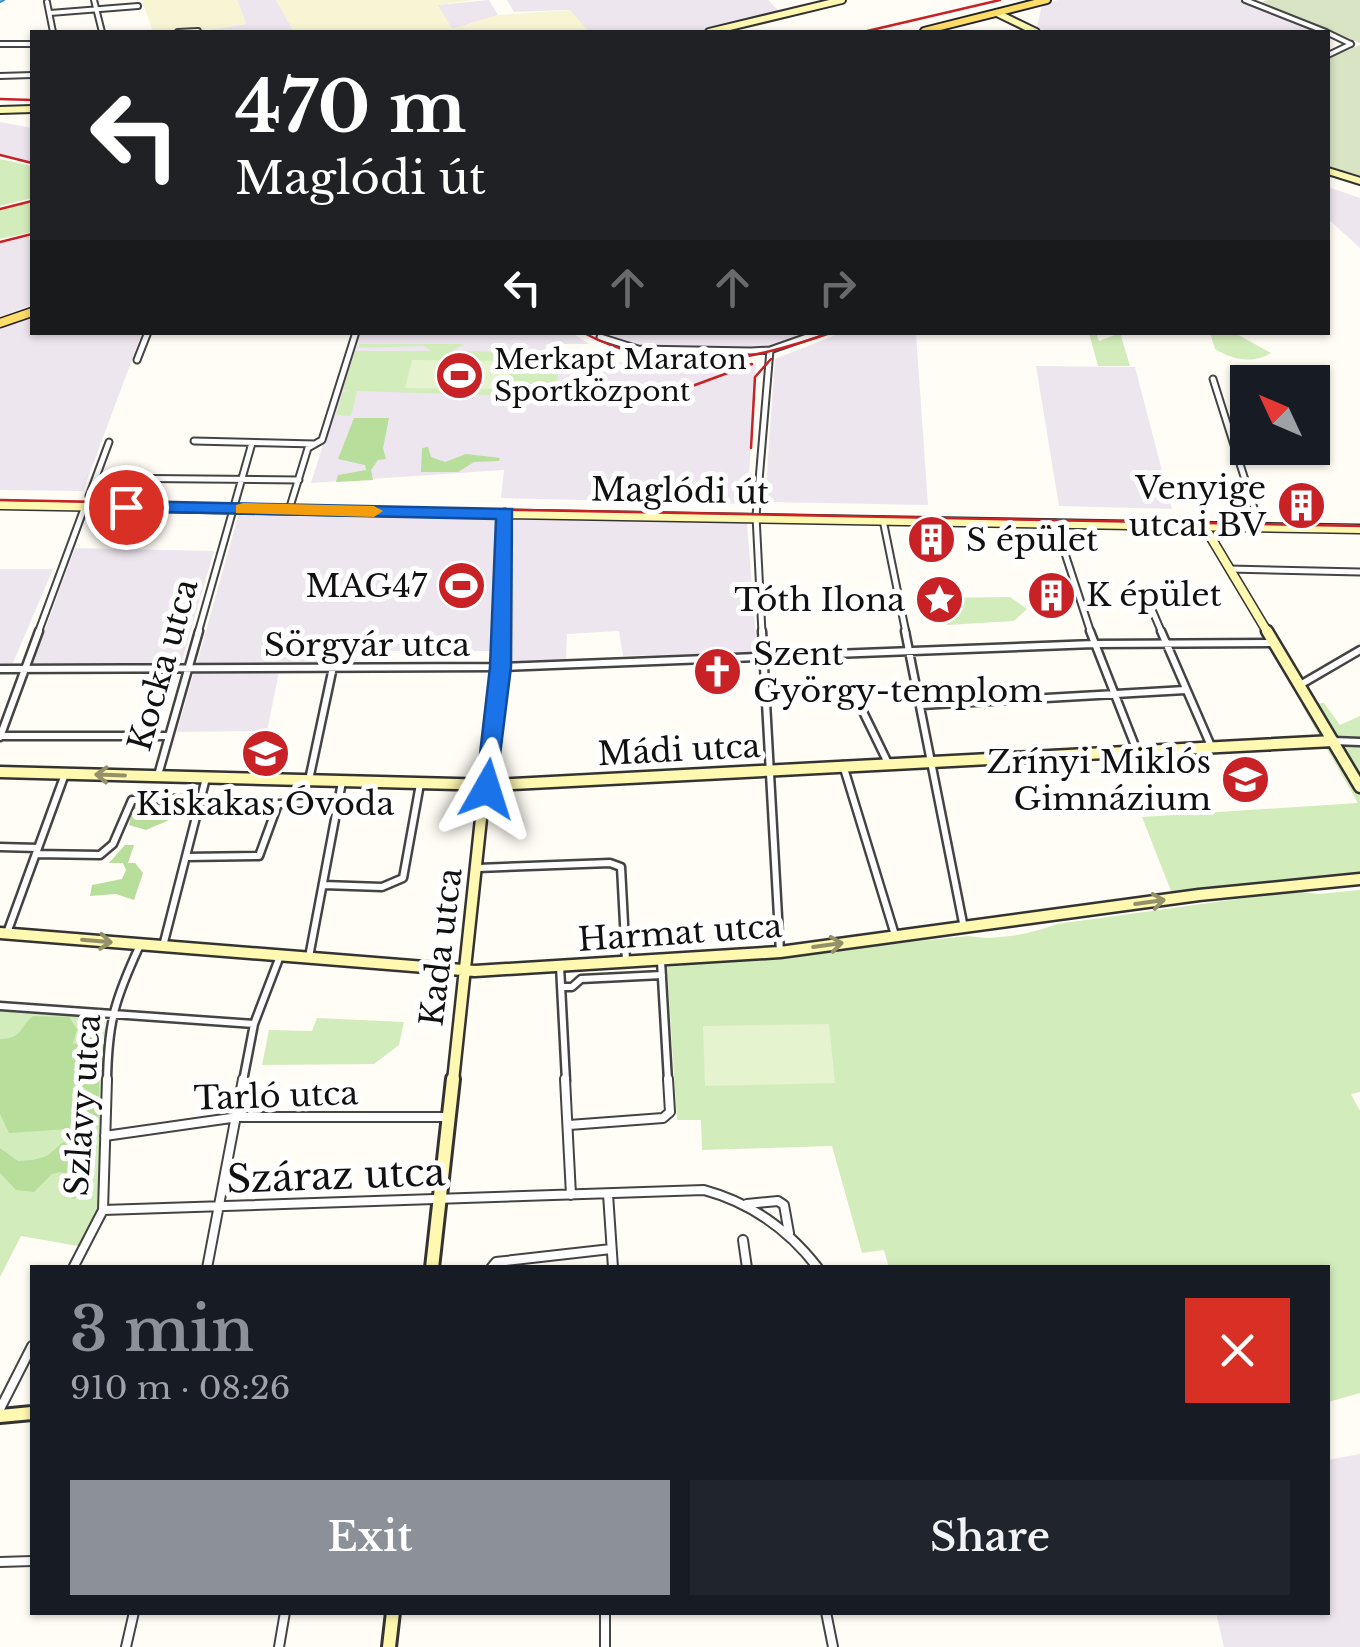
<!DOCTYPE html>
<html lang="en">
<head>
<meta charset="utf-8">
<style>
	body { margin:0; font-family:"Libre Baskerville",serif; background:#20242c; color:#f1f3f6; height:100vh; display:flex; flex-direction:column; font-size:38px; white-space:nowrap }
	* { box-sizing:border-box; margin:0 }
	p { font-size:32px; color:#9ea1a6 }
	.icon { flex:none; width:55px; height:55px; fill:none; stroke:currentColor; stroke-width:2; stroke-linecap:round; stroke-linejoin:round }
	.map { position:relative; flex:1; overflow:hidden }
	.details { position:absolute; left:30px; top:1265px; width:1300px; height:350px; display:flex; flex-direction:column; background:#171b24; border-radius:0px; box-shadow:0 2px 8px #0004 }
	.details>* { flex:none }
	.guide { position:absolute; left:30px; top:30px; width:1300px; height:305px; border-radius:0px; box-shadow:0 2px 8px #0004; background:#202124; color:#fff; overflow:hidden }
	.needle { width:65px; rotate:314deg }
	.tools { position:absolute; left:1230px; top:365px; display:grid; gap:20px }
	.tools a { display:grid; place-items:center; width:100px; height:100px; border-radius:0px; background:#171b24; box-shadow:0 2px 8px #0004; font-size:50px }
	.pin { position:absolute; display:grid; place-items:center; width:85px; height:85px; color:#fff; margin:-42px; border:5px solid #fff; border-radius:50%; box-shadow:0 2px 10px #0007 }
	.me { position:absolute; width:110px; margin:-55px; rotate:6deg; stroke-linejoin:round; filter:drop-shadow(0 0 8px #0008) }
	.turn { display:flex; align-items:center; gap:35px; height:210px; padding:0 40px; font-size:45px }
	.turn .icon { width:130px; height:130px; stroke-width:2.5 }
	.turn b { display:block; font-size:70px; line-height:85px }
	.lanes { display:flex; align-items:center; height:95px; padding:0 40px; background:#0003; justify-content:center; gap:50px; direction:ltr }
	.lanes .off { opacity:.35 }
	.round { display:grid; place-items:center; flex:none; width:105px; height:105px; border-radius:0px; background:#20242c }
	.overview { display:flex; align-items:center; justify-content:space-between; height:170px; padding:0 40px }
	h1 { font-size:60px; font-weight:600; line-height:75px; color:#8c9099 }
	.action { display:flex; gap:20px; margin-top:auto; padding:20px 40px }
	.action a { flex:1; height:115px; border-radius:0px; background:#8c9099; color:#fff; font-size:40px; font-weight:600; line-height:115px; text-align:center }
	.action a+a { background:#20242c; color:#f1f3f6 }
	.map>svg:first-child { display:block }
</style>
</head>
<body>
<div class="map">
<svg width="1360" height="1647" viewBox="0 0 1360 1647">
	<rect width="100%" height="100%" fill="#fffdf5"/>
	<path fill="#eee6ef" d="M237 0H276L294 32H195L246 24Z
		M489 0 498 15 452 29 437 5Z
		M507 0H768L785 17 719 32H589L569 10 514 12Z
		M1058 0H1239L1318 32H1048L1037 27 1042 5Z
		M0 122 32 128V162L0 154Z
		M1328 187 1360 198V248L1328 219Z
		M32 236V305L0 317V243Z
		M32 317V332L142 333 83 491 0 490V328Z
		M358 333H572L589 344H547L545 352 590 354V362L756 364 747 504 501 498 504 470 311 483Z
		M602 333H813L762 348 638 347 616 342Z
		M841 333H916L928 505 765 502 775 359Z
		M1036 366 1135 367 1172 509 1059 506Z
		M239 513 498 517 491 651H359L356 662 197 663Z
		M514 519 747 523 757 652 623 656 619 631 567 634 566 659 507 662Z
		M75 548 214 551 181 664 32 665Z
		M0 569H53L13 663H0Z
		M194 672H279L267 731 177 732Z
		M1360 1454V1647H1224L1216 1613 1328 1612V1460Z"/>
	<path fill="#f7f5d3" d="M142 0H237L246 24 195 32H153Z
		M276 0H473L438 5 452 29 498 15 570 10 589 32H294Z"/>
	<path fill="#d3ecbc" d="M0 159 32 166V198L0 206Z
		M32 202V232L0 239V210Z
		M1089 333H1096L1099 341 1120 333 1130 366H1098Z
		M1210 333H1235L1271 353C1253 364 1233 360 1215 349Z
		M360 344H464L451 351 560 353 555 397 357 391 351 416 336 415 343 392 351 391 343 390 355 351H431L424 346 358 348Z
		M1010 597 1027 609 1014 621 947 625 939 598Z
		M1324 703 1340 725 1360 716V876L1171 891 1142 817 1358 803 1301 704Z
		M1360 890V1092L1351 1094 1360 1111V1393L1328 1402V1268H889L884 1250 862 1253 832 1146 702 1150 701 1120H677L667 967 968 936C997 941 1030 934 1057 924L1296 891 1318 894Z
		M0 1011 105 1015 102 1189 99 1210 78 1246 21 1236 0 1277Z
		M317 1018 404 1022 399 1045 374 1064 262 1065 269 1030 312 1031Z"/>
	<path fill="#b7de9a" d="M354 418H389L383 448 386 459 378 460 371 470 373 480 336 482 338 475 366 470 365 465 338 459Z
		M428 447 431 457 445 462 466 454 500 458 499 461 474 462 458 472H421L422 448Z
		M154 801 195 804 190 811 146 830 129 825 133 807Z
		M125 845H134L128 863H135L143 873 134 900 116 894 90 896 92 885 122 879 126 870 123 863H109Z
		M33 1016 69 1017 77 1029 73 1043 83 1046 88 1023 101 1022 98 1127 9 1133 0 1114V1039C23 1039 19 1027 33 1016Z
		M91 1134 89 1193 73 1199 64 1197 75 1181 61 1172 52 1174 34 1192 16 1190 0 1173V1148L18 1161 33 1160 47 1156 68 1138Z"/>
	<path fill="#d8e4c3" d="M1268 0H1360V43L1261 2Z
		M1360 45V176L1328 166V58Z"/>
	<path fill="#e5f3ce" d="M412 360 512 361 507 389 405 388Z
		M829 1024 835 1083 705 1086 703 1026Z"/>
	<g fill="none" stroke-linecap="round" stroke-linejoin="round">
		<path stroke="#3b92d3" stroke-width="2.5" d="M0 2 4 0"/>
		<defs>
			<path id="street-far3" d="M94 0 102 32
				M1245 0 1326 32
				M47 2 53 32
				M50 13 138 6
				M178 32 198 31
				M1328 33 1351 44
				M0 44H32
				M1328 55 1351 44
				M0 76 32 75"/>
			<path id="street-far2" d="M600 337 638 349 751 351 770 350 821 332
				M137 360 148 332
				M1213 379 1260 527
				M194 441 315 444
				M96 478 299 480
				M89 496 109 442
				M289 510 308 448 322 440 356 332
				M883 520 906 633
				M1055 523 1091 633
				M1229 569 1360 572
				M1150 605 1162 633
				M38 633 85 506
				M198 633 252 443
				M762 633 756 516 770 350"/>
			<path id="street-far1" d="M762 631 780 952
				M905 631 964 928
				M1090 631 1137 751
				M1161 631 1211 746
				M0 669 500 667 1094 644 1273 643
				M1300 685 1360 650
				M851 687 888 763
				M922 705 1185 690
				M0 736H169
				M0 737 39 631
				M1333 741 1360 742
				M843 765 895 935
				M158 775 199 631
				M309 780 333 667
				M0 847 38 848
				M36 854 100 855 113 844 132 800 202 798
				M186 857 259 856 278 804 338 802
				M478 868 610 863 621 867 626 961
				M323 885 382 887 403 878 420 784
				M7 933 65 774
				M163 946 206 778
				M309 957 342 782
				M661 961 668 1081
				M560 966 566 1081
				M561 987H572L581 979 662 975
				M0 1006 254 1024
				M107 1081C108 1021 115 999 140 945
				M243 1081 254 1024 280 956"/>
			<path id="street" d="M565 1079 571 1195
				M569 1125 663 1118 670 1112 668 1079
				M105 1136 238 1117H448
				M608 1194 613 1268
				M747 1204 778 1201 784 1205 789 1233
				M103 1210 704 1190C752 1203 788 1229 818 1268
				M743 1240 747 1268
				M73 1268 103 1210 107 1079
				M207 1268 243 1079
				M491 1268 496 1262 611 1249
				M0 1409 32 1346
				M0 1562 32 1561
				M605 1612V1647
				M826 1612 833 1647
				M126 1647 134 1612
				M279 1647 285 1612"/>
			<path id="secondary-far3" d="M997 13 1036 32
				M709 32 842 0
				M0 110 32 109
				M1328 171 1360 181"/>
			<path id="secondary-far2" d="M0 505 1360 529
				M1204 526 1268 633
				M501 633 505 513"/>
			<path id="secondary-far1" d="M1267 631 1360 787
				M0 772 495 785 1333 741
				M0 933 475 971 780 952 1199 895 1360 879
				M453 1081 501 631"/>
			<path id="secondary" d="M432 1268 453 1079
				M0 1416 32 1413
				M389 1647 393 1612"/>
			<path id="primary-far1" d="M924 31 1047 0"/>
			<path id="primary" d="M0 323 32 312"/>
		</defs>
		<use href="#street-far3" stroke="#444" stroke-width="8"/>
		<use href="#street-far2" stroke="#444" stroke-width="9"/>
		<use href="#street-far1" stroke="#444" stroke-width="11"/>
		<use href="#street" stroke="#444" stroke-width="12"/>
		<use href="#secondary-far3" stroke="#333" stroke-width="10"/>
		<use href="#secondary-far2" stroke="#333" stroke-width="11"/>
		<use href="#secondary-far1" stroke="#333" stroke-width="15"/>
		<use href="#secondary" stroke="#333" stroke-width="18"/>
		<use href="#primary-far1" stroke="#222" stroke-width="10"/>
		<use href="#primary" stroke="#222" stroke-width="11"/>
		<use href="#street-far3" stroke="#fff" stroke-width="4"/>
		<use href="#street-far2" stroke="#fff" stroke-width="5"/>
		<use href="#street-far1" stroke="#fff" stroke-width="6"/>
		<use href="#street" stroke="#fff" stroke-width="8"/>
		<use href="#secondary-far3" stroke="#fff8b0" stroke-width="6"/>
		<use href="#secondary-far2" stroke="#fff8b0" stroke-width="8"/>
		<use href="#secondary-far1" stroke="#fff8b0" stroke-width="10"/>
		<use href="#secondary" stroke="#fff8b0" stroke-width="12"/>
		<use href="#primary-far1" stroke="#fddc67" stroke-width="6"/>
		<use href="#primary" stroke="#fddc67" stroke-width="8"/>
		<path stroke="#c82226" stroke-width="2.5" d="M0 500 1360 526"/>
		<path stroke="#c82226" stroke-width="2.5" d="M863 32 1000 0
			M0 99 32 100
			M0 155 32 163
			M0 209 32 201
			M0 242 32 234
			M582 332C669 378 744 363 833 332
			M572 395 676 392 752 364
			M751 448 755 377 771 359"/>
	</g>
	<defs><path id="oneway-shaft" d="M-6 0H5M1.5-3L5.5 0L1.5 3" fill="none" stroke-width="1.6" stroke-linecap="round" stroke-linejoin="round" transform="scale(2.5)"/></defs>
	<g stroke="#949068">
		<use href="#oneway-shaft" transform="translate(110 775) rotate(-178)"/>
		<use href="#oneway-shaft" transform="translate(1150 902) rotate(-8)"/>
		<use href="#oneway-shaft" transform="translate(97 941) rotate(5)"/>
		<use href="#oneway-shaft" transform="translate(828 945) rotate(-8)"/>
	</g>
	<path fill="#1a73e8" stroke="#114b97" stroke-width="2.5" d="M126 501 512 509 511 667 495 795 487 797 476 789 490 667 496 519 120 511 117 507Z"/>
	<path fill="#f59e0b" d="M243 503 374 506 383 511 374 517 236 513V505Z"/>
	<defs>
		<symbol id="stadium-disc" viewBox="-11 -11 22 22"><circle r="9.5" fill="#c82226" stroke="#fff"/><path d="M0-5a6.5 5 0 1 0 0 10a6.5 5 0 1 0 0-10ZM-3.5-1.8h7v3.6h-7Z" fill="#fff"/></symbol>
		<symbol id="building-disc" viewBox="-11 -11 22 22"><circle r="9.5" fill="#c82226" stroke="#fff"/><path d="M-4-6H4V6H1V3H-1V6H-4ZM-2.5-4.3h1.7v1.8h-1.7ZM.8-4.3h1.7v1.8H.8ZM-2.5-1h1.7V.8h-1.7ZM.8-1h1.7V.8H.8Z" fill="#fff"/></symbol>
		<symbol id="sight-disc" viewBox="-11 -11 22 22"><circle r="9.5" fill="#c82226" stroke="#fff"/><path d="M0-6L1.8-2.2L6-1.7L2.9 1.2L3.7 5.4L0 3.3L-3.7 5.4L-2.9 1.2L-6-1.7L-1.8-2.2Z" fill="#fff"/></symbol>
		<symbol id="church-disc" viewBox="-11 -11 22 22"><circle r="9.5" fill="#c82226" stroke="#fff"/><path d="M-1.2-6h2.4v3.5h3.3v2.4h-3.3V6h-2.4V-.1h-3.3v-2.4h3.3Z" fill="#fff"/></symbol>
		<symbol id="school-disc" viewBox="-11 -11 22 22"><circle r="9.5" fill="#c82226" stroke="#fff"/><path d="M0-5L7-2L0 1L-7-2ZM-4 1L0 2.5L4 1V4Q0 6-4 4Z" fill="#fff"/></symbol>
	</defs>
	<g fill-rule="evenodd">
		<use href="#stadium-disc" x="432" y="348" width="55" height="55"/>
		<use href="#building-disc" x="1274" y="478" width="55" height="55"/>
		<use href="#building-disc" x="904" y="512" width="55" height="55"/>
		<use href="#stadium-disc" x="434" y="558" width="55" height="55"/>
		<use href="#building-disc" x="1024" y="568" width="55" height="55"/>
		<use href="#sight-disc" x="912" y="572" width="55" height="55"/>
		<use href="#church-disc" x="690" y="644" width="55" height="55"/>
		<use href="#school-disc" x="238" y="726" width="55" height="55"/>
		<use href="#school-disc" x="1218" y="752" width="55" height="55"/>
	</g>
	<g text-anchor="middle" stroke-width="10" stroke-linejoin="round" paint-order="stroke">
		<g font-size="28" fill="#111" stroke="#fff" text-anchor="start">
			<text x="494" y="369">Merkapt Maraton<tspan x="494" dy="32">Sportközpont</tspan></text>
		</g>
		<g font-size="32" fill="#111" stroke="#fff" text-anchor="end">
			<text x="1266" y="499">Venyige<tspan x="1266" dy="37">utcai BV</tspan></text>
			<text x="966" y="551" text-anchor="start">S épület</text>
			<text x="427" y="597">MAG47</text>
			<text x="1086" y="606" text-anchor="start">K épület</text>
			<text x="905" y="611">Tóth Ilona</text>
			<text x="753" y="665" text-anchor="start">Szent<tspan x="753" dy="37">György-templom</tspan></text>
			<text x="1211" y="773">Zrínyi Miklós<tspan x="1211" dy="37">Gimnázium</tspan></text>
			<text x="265" y="815" text-anchor="middle">Kiskakas Óvoda</text>
		</g>
		<g font-size="32" fill="#111" stroke="#fff">
			<text transform="translate(680 491) rotate(1)" y="11">Maglódi út</text>
			<text x="367" y="656">Sörgyár utca</text>
			<text transform="translate(163 665) rotate(-74)" y="11">Kocka utca</text>
			<text transform="translate(679 750) rotate(-3)" y="11">Mádi utca</text>
			<text transform="translate(680 933) rotate(-4)" y="11">Harmat utca</text>
			<text transform="translate(441 947) rotate(-83)" y="11">Kada utca</text>
			<text transform="translate(276 1096) rotate(-2)" y="11">Tarló utca</text>
			<text transform="translate(83 1105) rotate(-86)" y="11">Szlávy utca</text>
		</g>
		<g font-size="38" fill="#111" stroke="#fff">
			<text transform="translate(336 1176) rotate(-2)" y="13">Száraz utca</text>
		</g>
	</g>
</svg>
<div class="tools">
<a><svg class="needle" viewBox="-14 -14 28 28"><path d="M0-13l5 13h-10z" fill="#e53935"/><path d="M0 13l5-13h-10z" fill="#9ea1a6"/></svg></a>
</div>
<div class="pin" style="left:126px;top:507px;background:#d93025"><svg class="icon" aria-label="arrive" viewBox="0 0 24 24"><path d="M6 21V4h12l-3 4 3 4H6"/></svg></div>
<svg class="me" style="left:487px;top:789px" viewBox="-20 -20 40 40"><path d="M0-17L14 15 0 8-14 15z" fill="#1a73e8" stroke="#fff" stroke-width="4"/></svg>
<div class="guide">
<div class="turn"><svg class="icon" aria-label="left" viewBox="0 0 24 24"><path d="M17 20v-9H6M10 6l-5 5 5 5"/></svg><div><b>470 m</b>Maglódi út</div></div>
<div class="lanes"><svg class="icon" aria-label="left" viewBox="0 0 24 24"><path d="M17 20v-9H6M10 6l-5 5 5 5"/></svg><svg class="icon off" aria-label="ahead" viewBox="0 0 24 24"><path d="M12 20V5M6 11l6-6 6 6"/></svg><svg class="icon off" aria-label="ahead" viewBox="0 0 24 24"><path d="M12 20V5M6 11l6-6 6 6"/></svg><svg class="icon off" aria-label="right" viewBox="0 0 24 24"><path d="M7 20v-9h11M14 6l5 5-5 5"/></svg></div>
</div>
<section class="details">
<div class="overview"><div><h1>3 min</h1><p>910 m · 08:26</p></div><a class="round" style="background:#d93025;color:#fff"><svg class="icon" aria-label="close" viewBox="0 0 24 24"><path d="M6 6l12 12M18 6L6 18"/></svg></a></div>
<div class="action"><a>Exit</a><a>Share</a></div>
</section>
</div>
</body>
</html>
